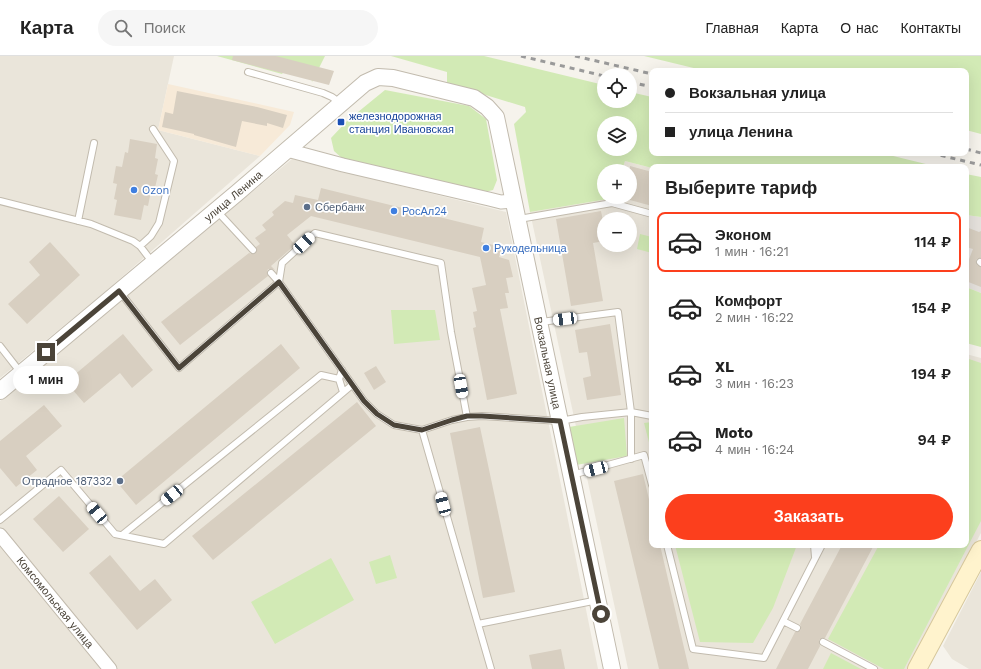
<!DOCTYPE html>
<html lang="ru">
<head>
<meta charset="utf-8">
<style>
  :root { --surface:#fff; --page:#f6f6f6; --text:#222; --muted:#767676; --line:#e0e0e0; --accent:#fc3f1d }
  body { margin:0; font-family:"Work Sans",sans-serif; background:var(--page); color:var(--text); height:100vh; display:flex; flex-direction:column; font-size:15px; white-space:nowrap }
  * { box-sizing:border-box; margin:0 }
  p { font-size:13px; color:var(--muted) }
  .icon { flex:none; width:22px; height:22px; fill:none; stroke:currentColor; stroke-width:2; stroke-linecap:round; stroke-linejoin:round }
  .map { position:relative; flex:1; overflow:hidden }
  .side { position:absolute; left:649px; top:108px; width:320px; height:384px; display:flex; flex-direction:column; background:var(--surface); border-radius:8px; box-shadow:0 4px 16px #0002 }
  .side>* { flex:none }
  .banner { position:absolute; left:649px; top:12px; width:320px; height:88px; border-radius:8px; box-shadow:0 4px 16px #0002; display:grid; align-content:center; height:88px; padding:0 16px; background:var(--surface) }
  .buttons { position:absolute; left:597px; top:12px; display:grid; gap:8px }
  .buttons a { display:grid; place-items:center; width:40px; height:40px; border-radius:50%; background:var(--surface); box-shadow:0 4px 16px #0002; font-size:20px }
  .end { position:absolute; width:18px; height:18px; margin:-9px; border:5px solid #4b4439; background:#fff; box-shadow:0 0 0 2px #fff }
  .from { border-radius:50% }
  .bubble { position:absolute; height:28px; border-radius:14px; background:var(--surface); box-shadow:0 4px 16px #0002; font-size:13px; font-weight:600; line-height:28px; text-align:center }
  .car { position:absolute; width:12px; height:24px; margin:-12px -6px; border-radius:5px; box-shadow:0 0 3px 1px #0007; background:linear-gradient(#fff 24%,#345 0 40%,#fff 0 76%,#345 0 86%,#fff 0) }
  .banner b { display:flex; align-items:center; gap:14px; height:38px; font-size:15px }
  .banner b+b { border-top:1px solid var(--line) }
  .banner i { width:10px; height:10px; background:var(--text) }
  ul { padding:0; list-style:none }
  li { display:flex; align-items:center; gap:12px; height:60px; margin:0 8px 6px; padding:0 8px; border:2px solid transparent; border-radius:8px }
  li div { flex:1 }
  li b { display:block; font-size:15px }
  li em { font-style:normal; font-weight:600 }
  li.active { border-color:var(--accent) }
  li>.icon { width:36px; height:36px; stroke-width:1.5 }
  h2 { padding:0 16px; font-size:18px; line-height:48px }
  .primary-button { display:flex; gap:8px; margin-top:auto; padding:8px 16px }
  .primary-button a { flex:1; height:46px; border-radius:24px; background:var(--accent); color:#fff; font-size:16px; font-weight:600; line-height:46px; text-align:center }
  header { display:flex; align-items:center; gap:24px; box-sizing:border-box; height:56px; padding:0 20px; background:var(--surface); border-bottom:1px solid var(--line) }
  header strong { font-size:19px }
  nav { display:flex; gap:22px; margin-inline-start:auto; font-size:14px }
  .search { width:280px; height:36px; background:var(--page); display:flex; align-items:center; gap:10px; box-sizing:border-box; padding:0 14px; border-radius:22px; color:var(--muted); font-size:15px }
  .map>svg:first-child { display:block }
</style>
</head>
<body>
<header>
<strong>Карта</strong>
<div class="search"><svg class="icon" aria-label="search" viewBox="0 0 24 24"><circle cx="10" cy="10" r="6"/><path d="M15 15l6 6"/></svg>Поиск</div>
<nav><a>Главная</a><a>Карта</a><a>О нас</a><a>Контакты</a></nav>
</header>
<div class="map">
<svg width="981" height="613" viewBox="0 0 981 613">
  <rect width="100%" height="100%" fill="#f6f3ec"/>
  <path fill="#eae5da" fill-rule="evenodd" d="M0 0H174L158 74 260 100 106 235 0 322Z
    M292 103 506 156 598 613H0V345Z
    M625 105 652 112V489H966V298L981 302V477L909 613H628L530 156 613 142 614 141H630V115H622ZM604 163H630V189H604Z
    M981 516V613H969L952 603 943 590Z"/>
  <path fill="#f7ead8" d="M168 28 294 56 290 69 260 100 158 74Z"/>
  <path fill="#e6e2dd" d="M966 159 981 161V237L966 231Z"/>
  <path fill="#d2eab5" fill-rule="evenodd" d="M217 0H325L312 26 310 13 290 8 282 18Z
    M391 0H484L604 29V45H630V36L652 41V97H881L938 111H652V112L625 105 622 115H604V141H614V142L530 156 514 68 526 56 525 51 447 27V16ZM604 67H630V93H604Z
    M644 0H981V78L966 74V15H706Z
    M385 34 469 50 486 63 497 124 493 134 485 136 344 104 334 95 331 82 347 65Z
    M966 118 981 121V161L966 159Z
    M640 178 652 181V197L637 193Z
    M966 231 981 237V291L966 287Z
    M391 254H435L440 284 394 288Z
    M966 302 981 307V465L904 613H884L828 583 879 489H966Z
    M624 362 627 400 576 409 569 371Z
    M652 366V398L644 367Z
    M675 489H797L773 552 753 587 700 586Z
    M390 499 397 522 376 528 369 506Z
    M331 502 354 544 275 588 251 546Z
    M831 597 861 613H823Z"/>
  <path fill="#d8cfc1" d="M233 0H276L334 15 329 29 232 4Z
    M177 35 257 51 287 59 283 72 267 67V70L242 65 236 91 194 79V78L162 71 165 56 173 58Z
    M130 83 157 88 155 102 158 103 155 118 158 119 154 136 151 135 148 150 144 149 141 164 114 159 117 144 114 143 117 128 113 127 116 110 122 111 125 96 128 97Z
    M630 110 652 116V150L630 144Z
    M321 132 484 172 481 186 502 191 499 201 509 204 513 221 506 222 509 237H505L508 252 500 253 517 338 487 344 473 272 476 271 473 256 477 255 472 232 486 229 480 201 311 160 287 179 295 189 271 210 275 214 272 213H268L267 216 268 220 180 289 161 266 249 197 252 198 256 197V191L260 188 255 182 266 174 262 169 274 159 272 156 285 145 293 147 295 139 318 144Z
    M601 155 604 170V185L593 187 603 245 571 250 556 163Z
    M966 171 979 176 981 175V202L977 203 976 205 977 209 981 211V231L966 225V211L973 193 966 191Z
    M50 186 80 219 27 268 8 248 40 219 29 206Z
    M610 268 621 339 587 344 583 322 591 320 587 296 579 297 575 274Z
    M123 278 153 314 132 332 120 317 84 347 66 326Z
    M281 288 300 312 136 449 116 425Z
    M376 310 386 326 374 334 364 317Z
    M357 346 376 370 213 504 192 480Z
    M44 349 62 370 26 400 37 414 16 431 0 412V385Z
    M480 371 515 536 483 542 450 377Z
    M643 418 652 456V489H660L689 613H659L614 425Z
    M59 440 89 473 63 496 33 463Z
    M842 489H874L825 582 819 584V587L820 590 808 613H776L795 576 801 574V571L800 568Z
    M110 499 140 535 155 523 172 544 137 574 89 517Z
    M561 593 565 613H532L529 599Z"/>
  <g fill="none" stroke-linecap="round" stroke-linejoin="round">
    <defs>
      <path id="service" d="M248 16 323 37 332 41 340 47
        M0 145 91 168 133 185 140 190 153 207
        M216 154 253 194
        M519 163 612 147 652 158
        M78 165 94 87
        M140 190 151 180 159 167 174 105 153 73
        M980 206 981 207
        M271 217 279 226 282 207 315 177 441 207 451 276 467 361
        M120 236 179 312 279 226 364 345 377 358 394 369 422 374 452 364 467 361 482 360 560 365 582 361 631 356 652 360
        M541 266 618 256 631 356V403
        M0 290 21 317
        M339 323 343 336
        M422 374 491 613
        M572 419 644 399 652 429
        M0 464 61 414 115 478 164 488 352 329
        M122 479 321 319 339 323 342 314
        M667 489 693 593 764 602 822 489
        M814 489 815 501
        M783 565 797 572
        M478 568 598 544
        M823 586 874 613"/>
      <g id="minor">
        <path d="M287 94 343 109 489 143 501 146 513 145"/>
        <path id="s1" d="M0 479 110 613"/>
      </g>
      <g id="tertiary">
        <path id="s2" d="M0 335 237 137 365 27 378 21 393 22 474 42 487 51 496 61 612 613"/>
      </g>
      <path id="secondary" d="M917 613 981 494"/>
    </defs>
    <use href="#service" stroke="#c2bbae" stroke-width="8"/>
    <use href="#minor" stroke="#c2bbae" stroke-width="15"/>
    <use href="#tertiary" stroke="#c2bbae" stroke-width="18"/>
    <use href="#secondary" stroke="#d6c79b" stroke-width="20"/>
    <use href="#service" stroke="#fff" stroke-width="6"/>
    <use href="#minor" stroke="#fff" stroke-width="13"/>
    <use href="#tertiary" stroke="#fff" stroke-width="16"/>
    <use href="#secondary" stroke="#fff3cd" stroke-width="18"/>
    <path stroke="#9a9a9a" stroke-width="3" stroke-dasharray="5 5" stroke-linecap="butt" d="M521 0 604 20
      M575 0 652 18
      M630 26 652 31
      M966 93 981 97
      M931 97 981 109"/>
  </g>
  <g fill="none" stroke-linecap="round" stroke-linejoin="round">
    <path stroke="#4b4439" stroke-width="5" d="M46 296 119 235 179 312 279 226 364 345 377 358 394 369 422 374 452 364 467 360H482L560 365 601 558"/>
  </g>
  <rect fill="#1a4fb4" stroke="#fff" stroke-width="1.5" x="337" y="62" width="8" height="8" rx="2"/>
  <g fill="#3f7fe0" stroke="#fff" stroke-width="1.5">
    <circle cx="134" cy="134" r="4"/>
    <circle cx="394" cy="155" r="4"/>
    <circle cx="486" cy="192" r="4"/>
  </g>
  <g fill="#5c6f8a" stroke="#fff" stroke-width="1.5">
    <circle cx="307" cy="151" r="4"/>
    <circle cx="120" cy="425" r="4"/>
  </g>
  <g text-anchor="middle" stroke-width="3.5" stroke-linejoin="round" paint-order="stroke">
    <g font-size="11" fill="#164399" stroke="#fff" text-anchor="start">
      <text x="349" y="64">железнодорожная<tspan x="349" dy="13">станция Ивановская</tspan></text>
    </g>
    <g font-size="11" fill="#366cbe" stroke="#fff" text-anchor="start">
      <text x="142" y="138">Ozon</text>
      <text x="402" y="159">РосАл24</text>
      <text x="494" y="196">Рукодельница</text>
    </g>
    <g font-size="11" fill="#4b4439" stroke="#fff">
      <text dy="4" stroke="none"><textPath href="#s2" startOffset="304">улица Ленина</textPath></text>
      <text dy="4" stroke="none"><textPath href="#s2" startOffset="871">Вокзальная улица</textPath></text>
      <text dy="4" stroke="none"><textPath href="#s1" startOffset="87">Комсомольская улица</textPath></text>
    </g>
    <g font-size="11" fill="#4e5e75" stroke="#fff" text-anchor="start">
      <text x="315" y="155">Сбербанк</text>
      <text x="112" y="429" text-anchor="end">Отрадное 187332</text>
    </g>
  </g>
</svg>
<div class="buttons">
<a><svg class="icon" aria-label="locate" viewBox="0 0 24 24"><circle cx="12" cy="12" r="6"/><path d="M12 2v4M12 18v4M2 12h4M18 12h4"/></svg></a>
<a><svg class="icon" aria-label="layers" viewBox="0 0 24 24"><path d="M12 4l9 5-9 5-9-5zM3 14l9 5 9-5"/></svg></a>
<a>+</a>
<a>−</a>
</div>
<i class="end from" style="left:601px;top:558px"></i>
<i class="end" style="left:46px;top:296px"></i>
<div class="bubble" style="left:13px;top:310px;width:66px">1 мин</div>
<i class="car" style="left:304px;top:187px;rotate:47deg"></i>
<i class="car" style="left:565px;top:263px;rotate:263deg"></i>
<i class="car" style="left:461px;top:330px;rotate:170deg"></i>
<i class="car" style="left:596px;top:413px;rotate:255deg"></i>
<i class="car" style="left:172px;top:439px;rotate:231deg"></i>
<i class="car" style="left:443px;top:448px;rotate:345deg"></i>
<i class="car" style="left:97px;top:457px;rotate:320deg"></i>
<div class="banner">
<b><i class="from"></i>Вокзальная улица</b>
<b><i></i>улица Ленина</b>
</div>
<section class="side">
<h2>Выберите тариф</h2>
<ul>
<li class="active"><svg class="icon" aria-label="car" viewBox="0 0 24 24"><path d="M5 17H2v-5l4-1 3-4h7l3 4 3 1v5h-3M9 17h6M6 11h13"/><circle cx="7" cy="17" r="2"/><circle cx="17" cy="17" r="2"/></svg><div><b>Эконом</b><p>1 мин · 16:21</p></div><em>114 ₽</em></li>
<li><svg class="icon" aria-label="car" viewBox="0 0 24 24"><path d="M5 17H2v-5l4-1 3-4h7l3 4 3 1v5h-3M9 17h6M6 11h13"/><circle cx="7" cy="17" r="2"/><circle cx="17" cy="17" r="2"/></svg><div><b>Комфорт</b><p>2 мин · 16:22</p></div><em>154 ₽</em></li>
<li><svg class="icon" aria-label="car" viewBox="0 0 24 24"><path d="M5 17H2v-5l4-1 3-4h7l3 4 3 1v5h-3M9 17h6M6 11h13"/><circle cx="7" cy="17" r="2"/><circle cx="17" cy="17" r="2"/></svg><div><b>XL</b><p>3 мин · 16:23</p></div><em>194 ₽</em></li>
<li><svg class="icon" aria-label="car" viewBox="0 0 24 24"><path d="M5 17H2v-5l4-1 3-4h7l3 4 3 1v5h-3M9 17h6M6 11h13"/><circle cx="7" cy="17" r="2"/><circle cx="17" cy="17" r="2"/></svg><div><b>Moto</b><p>4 мин · 16:24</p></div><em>94 ₽</em></li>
</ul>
<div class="primary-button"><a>Заказать</a></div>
</section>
</div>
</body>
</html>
